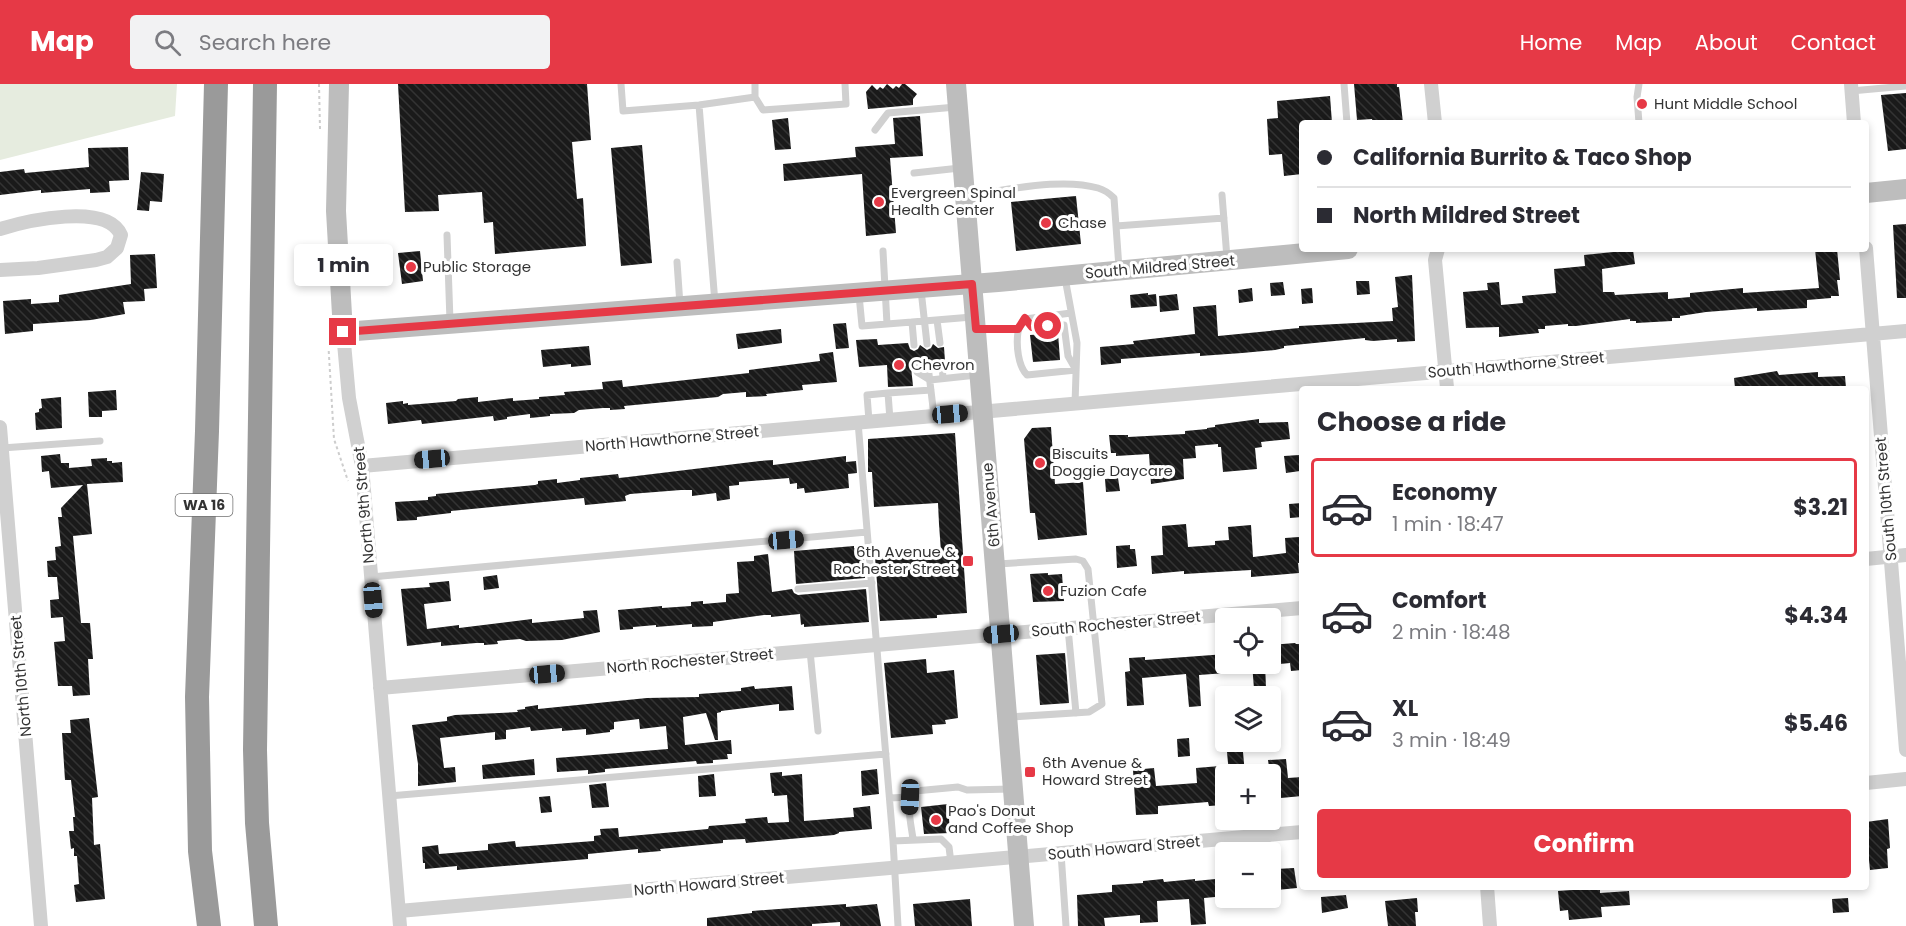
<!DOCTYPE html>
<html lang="en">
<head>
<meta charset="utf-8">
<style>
  :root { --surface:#fff; --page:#f2f2f3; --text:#2b2b33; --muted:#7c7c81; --line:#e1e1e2; --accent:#e63946 }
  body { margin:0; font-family:Poppins,sans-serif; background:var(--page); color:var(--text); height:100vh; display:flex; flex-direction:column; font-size:22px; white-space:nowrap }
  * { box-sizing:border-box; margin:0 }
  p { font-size:20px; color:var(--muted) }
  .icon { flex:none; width:33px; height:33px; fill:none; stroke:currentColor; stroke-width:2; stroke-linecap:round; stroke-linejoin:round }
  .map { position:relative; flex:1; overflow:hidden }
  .drawer { position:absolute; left:1299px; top:302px; width:570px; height:504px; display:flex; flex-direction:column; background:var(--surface); border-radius:6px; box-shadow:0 3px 9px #0003 }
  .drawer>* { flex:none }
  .banner { position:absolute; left:1299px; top:36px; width:570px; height:132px; border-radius:6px; box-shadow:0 3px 9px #0003; display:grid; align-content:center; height:132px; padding:0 18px; background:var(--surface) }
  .tools { position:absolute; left:1215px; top:524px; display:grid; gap:12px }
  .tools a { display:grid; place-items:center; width:66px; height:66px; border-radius:6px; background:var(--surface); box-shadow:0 3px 9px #0003; font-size:30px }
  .end { position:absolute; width:27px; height:27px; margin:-14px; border:8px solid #e63946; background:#fff; box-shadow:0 0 0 3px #fff }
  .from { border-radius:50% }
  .bubble { position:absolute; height:42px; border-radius:6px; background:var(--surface); box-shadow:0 3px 9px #0003; font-size:20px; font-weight:700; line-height:42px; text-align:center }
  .car { position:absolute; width:18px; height:36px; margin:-18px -9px; border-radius:8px; box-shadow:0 0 4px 2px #0007; background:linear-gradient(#222 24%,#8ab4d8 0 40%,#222 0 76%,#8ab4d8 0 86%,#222 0) }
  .banner b { display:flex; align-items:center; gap:21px; height:57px; font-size:22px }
  .banner b+b { border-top:2px solid var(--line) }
  .banner i { width:15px; height:15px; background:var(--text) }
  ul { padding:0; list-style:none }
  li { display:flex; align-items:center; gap:18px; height:99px; margin:0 12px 9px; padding:0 6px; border:3px solid transparent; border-radius:6px }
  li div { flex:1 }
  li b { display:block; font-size:22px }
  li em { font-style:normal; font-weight:700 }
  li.active { border-color:var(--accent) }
  li>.icon { width:54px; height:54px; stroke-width:1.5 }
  h2 { padding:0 18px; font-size:27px; line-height:72px }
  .cta { display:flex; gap:12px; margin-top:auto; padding:12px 18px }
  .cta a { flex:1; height:69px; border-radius:6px; background:var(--accent); color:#fff; font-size:24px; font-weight:700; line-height:69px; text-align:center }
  header { display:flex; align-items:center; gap:36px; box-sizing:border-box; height:84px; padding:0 30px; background:var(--accent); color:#fff }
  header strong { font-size:28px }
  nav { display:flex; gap:33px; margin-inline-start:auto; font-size:21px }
  .search { width:420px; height:54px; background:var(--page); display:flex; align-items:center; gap:15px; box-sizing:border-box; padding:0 21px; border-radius:6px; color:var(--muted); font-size:22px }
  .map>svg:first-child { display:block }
</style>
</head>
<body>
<header>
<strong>Map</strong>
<div class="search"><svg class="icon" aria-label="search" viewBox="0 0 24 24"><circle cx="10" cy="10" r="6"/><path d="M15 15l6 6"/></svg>Search here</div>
<nav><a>Home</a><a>Map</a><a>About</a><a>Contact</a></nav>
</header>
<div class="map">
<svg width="1906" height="842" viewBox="0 0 1906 842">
  <defs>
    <pattern id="building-back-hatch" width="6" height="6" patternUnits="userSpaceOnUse" patternTransform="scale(1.5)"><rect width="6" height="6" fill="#1a1a1a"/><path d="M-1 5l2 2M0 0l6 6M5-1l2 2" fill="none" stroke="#333"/></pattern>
  </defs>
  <rect width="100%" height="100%" fill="#fff"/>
  <path fill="#e6ecdf" d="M0 0H177L175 32 0 76Z"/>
  <path fill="url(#building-back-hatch)" d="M398 0H587L591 56 572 58 577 115 583 114 586 162 495 170 493 138 484 139 482 108 438 111 439 127 405 128Z
    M887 0 893 5 896 2 899 4 902 0H905L917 10 913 15V21L868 25 866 8 872 1 877 6 880 3 883 5Z
    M1354 0H1397V3H1399L1403 39H1373L1372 35 1357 36Z
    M1906 9V65L1888 67 1881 11Z
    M1330 12 1332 39H1302V90L1284 92 1282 70 1269 71 1267 35 1278 34 1277 17Z
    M920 32 923 72 890 74 896 149 866 152 862 90 784 97 783 80 856 73 855 63 895 60 893 34Z
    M788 34 791 65 775 66 772 36Z
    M642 61 652 179 621 182 611 64Z
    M128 63 129 96 109 97 110 108 90 109V105L41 109V106L0 111V88L24 85 25 89 89 83 88 64Z
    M141 88 164 90 162 118 150 117 149 127 137 126Z
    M1076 112 1081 160 1016 167 1011 118Z
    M1906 140V214H1897L1893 141Z
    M1815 165H1837L1840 196H1837L1839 212H1831V214L1807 216V224L1757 227V224L1706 228 1680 232V234H1672V237L1636 239V237H1630V235L1576 242H1568V240L1545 242V245H1538L1539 249 1499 253V243L1466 244 1463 208 1488 206 1487 199 1499 198 1501 221 1523 219 1522 212 1556 209 1554 185 1585 182 1584 171 1633 166 1635 180 1602 185 1603 208H1614L1615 211 1668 208V215L1690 213V209L1743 204V209L1819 204Z
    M420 167 423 197 402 200 398 169Z
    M155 170 157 204 144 205 145 217 123 218 125 230 91 236 33 240V247L5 250 3 217 31 215V220L59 218V211L131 200 130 171Z
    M1412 191 1415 257 1397 258V255L1373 257 1365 256V254L1284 262V264L1275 266 1242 269 1200 272V269L1121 275V279L1101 281 1100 263 1134 260 1133 257 1195 250 1193 223 1216 221 1218 252 1299 244V242L1393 237 1392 224 1398 223 1395 193Z
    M1356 197H1369L1370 210 1357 211Z
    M1283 198 1285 211 1271 212 1270 199Z
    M1252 204 1253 217 1239 219 1238 206Z
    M1312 204 1313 219 1302 220 1301 205Z
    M1148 209V211L1156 210 1157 222 1131 224 1130 211Z
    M1177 210 1179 226 1160 228 1159 212Z
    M846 239 849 264 836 265 833 240Z
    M781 245 782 259 738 265 736 250Z
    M1058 249 1060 276 1033 278 1030 251Z
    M877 255 878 261 908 259 910 265 914 267 918 265 920 261 927 266 931 264 933 260 938 264 944 263 945 277 939 276 936 282H934L930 277H925L922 282 919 278H915L911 283 913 302 888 303 887 281 859 283 856 256Z
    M589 262 591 281 571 283V280L543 283 541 266Z
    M833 268 837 298 802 301 803 306 766 310 767 312 746 313V308L723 310 718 313 624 322 625 325 610 326V324H603L579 326 574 329 550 330V332L530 334V330L507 333V335L494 337 493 332 422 340 421 336 388 340 386 319 403 317V320L408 319V321L456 317 458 315 478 313V318L513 314V317L539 315V313L565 311 564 308 603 305 602 298 622 296 623 303 749 289V286L820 277 819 270Z
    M1777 287 1779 291 1818 288V293L1845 292 1846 304H1735L1734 294Z
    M116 306 117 326 102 327V333H89L88 308Z
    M61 313 62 344 36 346 35 329 39 328V325L42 324 41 315Z
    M1259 335V339L1288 338 1290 355 1261 358 1262 363 1255 364 1257 385 1223 388 1221 363H1218V360L1195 362 1196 374 1183 375 1184 395 1151 400 1149 370 1116 372V369H1111L1109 351H1128V353L1185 350V347L1207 345V344L1215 343V341Z
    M1051 343 1055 400 1083 398 1087 451 1038 456 1035 429H1030L1024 355 1032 344Z
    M955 349 967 529 937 531V534L880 537 875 473 941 468 939 440 938 419 874 423 872 388H868V355Z
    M60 370 61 379H69V384L92 382 91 375 107 374V377H112V379L122 378 123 398 87 400 92 450 73 452 81 539H90L93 575H88L90 611 73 612 72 602H58L54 558 65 557 63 533 51 534 50 516 59 515 57 493H48L47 477 56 476 55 463 61 462 58 433H62L61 424 83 401 51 404 49 387 42 388 41 372Z
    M1299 371 1300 387 1286 389 1284 372Z
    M846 372V378L856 377 857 389 848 390 849 404 805 409 804 404 797 405V399L790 400 789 394 739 398V401L729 402 730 415 717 417 716 409 692 412V406H681L630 410 625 412 626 417 596 420 585 421 584 414 451 427V429L417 433V436L397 437 395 418 428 416V413L436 412V410L535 401 538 400V397L557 395V399L580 396V394L618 390 619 394 628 393 760 377 773 376V381Z
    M1118 394 1120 407 1106 408 1105 395Z
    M1302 419V433L1290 434 1289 420Z
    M1186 440 1188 463 1215 461V457L1229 456 1228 443 1251 441 1253 473 1286 469 1285 454 1299 453 1301 479H1298L1299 489 1251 493V486L1184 490V487L1152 490 1151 472 1163 471 1162 442Z
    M1130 461V465H1135L1137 482 1117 484 1116 462Z
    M854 462V464H858L859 475 864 474 865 494 796 500 794 467Z
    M768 470 772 508 792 505 794 509 798 511 866 505 869 538 804 543V540L801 541 800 530 771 533V531H764L713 538V542L692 543V540L656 543V541L633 543V545L620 546 618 526 662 522V524L691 522V518L703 517V520L726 518V510L739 509 737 478 754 477V472Z
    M1048 489V491L1062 490 1064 517 1033 518 1030 490Z
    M497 491 499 504 484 506 483 493Z
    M449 497 451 517 424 520 427 545 459 541V544L532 535V539L584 534 583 527 597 526 600 548 562 556 526 557 520 555 497 557 498 560 484 561V559H476L441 562V558L407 562 401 505 430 503 429 499Z
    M1295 559 1296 560H1302V586L1291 587 1290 579 1270 581V561Z
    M1065 569 1069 619 1040 621 1036 571Z
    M1226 570V589L1199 591 1201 622 1189 623 1186 590 1142 594 1144 621 1127 622 1125 588 1130 587 1129 574 1145 573V576Z
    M926 575 927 589 954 586 958 634 945 636 946 640 932 641 933 650 891 654 884 579Z
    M1252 579H1265L1266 604 1254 605Z
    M754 602 755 605 792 602 794 626 779 627V620L721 627V628L717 629 718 656H715L706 629 683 633 685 661 731 656 732 670H727L728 675 713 676V679L697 680 696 677 605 685V688L588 690V686L557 688 556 674 668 665 666 642 640 645 639 635 614 638V645L610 646V648L586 651V645L562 647V644L531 647 530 643 506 646V655L495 656V648L440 654 444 684 455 683 456 698 418 702V680L412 641 447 637V633L455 631 518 628 517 626 525 625V623L538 621V625L647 614 699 613V610L741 607V604Z
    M89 634 98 713 92 714 94 761 100 760 105 815 76 818 74 801 79 800 77 772H74V764L71 765 69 747H74L73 733H75L71 696H65L62 649H71L70 636Z
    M1189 654 1190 672 1178 673 1177 655Z
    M1226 657H1242L1245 690H1229Z
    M534 675 535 691 483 695 482 681Z
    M1286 675 1288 694 1302 693V712L1270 715V690L1268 676Z
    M1220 682 1223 721 1209 722 1208 718 1158 722V730L1136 731 1133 686 1154 684 1156 702 1197 699 1196 684Z
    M877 685 879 710 862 712 861 687Z
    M782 688V692L802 690 804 737 854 733 853 724 870 722 872 745 839 748V749L834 751 746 759 745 755 723 756V759L660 765 661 767 638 769V765L588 770V775L457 786V782L425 785V779H423L422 763 438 761 439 770 488 766V760L515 757 516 763 594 757V752L601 751 600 745 618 744 619 753 708 745 709 742 746 739 745 735 767 733 768 739 789 738 787 711 774 712V709H772L770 689Z
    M714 690 716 712 699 713 698 692Z
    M606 699 609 723 592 724 589 701Z
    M550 712 552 728 541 729 539 713Z
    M948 720 950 749 924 750 921 723Z
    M1888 735 1890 764 1887 765 1888 784 1870 786 1868 766H1866V738Z
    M1294 784 1297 804 1277 806 1276 785Z
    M1226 794V812L1204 814 1206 840 1191 841 1189 815 1157 817 1158 838 1140 839V831L1104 834 1105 842H1078L1077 811 1112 808V801L1143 799V797L1163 795 1164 798 1195 795V797Z
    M1600 804V809L1629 807 1630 821 1601 823 1602 833 1569 836 1568 826 1560 827 1558 807Z
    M1346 811 1348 824 1322 829 1321 813Z
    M1417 814 1418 828H1415L1416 842H1388L1385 817Z
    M1848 814 1849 828 1833 829 1832 815Z
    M970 815 972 842H915L913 820Z
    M846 820V823L877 820 881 842H840V838L812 840V842H707V834L752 829V827Z"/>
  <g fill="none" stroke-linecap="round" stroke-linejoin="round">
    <path stroke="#cdcdcd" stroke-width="2" stroke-dasharray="3 3" stroke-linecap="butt" d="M319 0 320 45
      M328 255 334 355 348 397"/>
    <path stroke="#d0d0d0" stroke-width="7" d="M621 0 623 27 699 21 755 13
      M755 0V13L763 26 846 20 845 0
      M1344 0 1347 39
      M1639 0 1637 13 1639 39
      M1851 7 1906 2
      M699 21 715 219
      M875 46 888 29 956 23
      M914 89 960 84
      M966 111C1005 107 1060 93 1098 104 1105 106 1109 109 1114 114L1119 184
      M1222 111 1227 174
      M1116 142 1224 134
      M447 151 450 237
      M883 167 887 240
      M677 178 680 221
      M1065 194 1077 259 1075 320
      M921 206 927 260
      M859 211 862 242 912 238
      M1025 235 1032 243 1064 241 1068 272 1076 286 1027 291C1018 282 1016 261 1018 248 1019 243 1022 239 1025 235L1071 229
      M937 236 940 259
      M978 245H1018
      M914 261 912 238 972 233
      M942 281 943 294
      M928 282 934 332
      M917 283V288L930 296 977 291
      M888 309 931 306
      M869 337 867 311 888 309 890 336
      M858 338 893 757 898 842
      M2 364 100 357
      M998 480 1076 475 1083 477 1088 485 1102 620 1089 628 1010 633
      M371 493 867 448
      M798 505 872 499
      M1068 544 1076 629
      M810 567 818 647
      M389 712 886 670
      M890 714 910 713
      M913 755C911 739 905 720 915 707L958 703 967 706 1012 705
      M893 757 941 755 949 763 951 779
      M1061 769 1066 842"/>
    <path stroke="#d0d0d0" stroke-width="14" d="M1431 0 1435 39
      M1851 0 1854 39
      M0 145C26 137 107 118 121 151L117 164 107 173 96 176 38 184 0 186
      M1866 164 1906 666
      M1438 165 1435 176 1447 304
      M343 248 349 314 362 382 400 842
      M0 343 41 842
      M362 382 1906 247
      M1866 475 1906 471
      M380 604 1302 524
      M1866 699 1906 695
      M1487 802 1490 842
      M399 827 1302 748"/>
    <path stroke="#bdbdbd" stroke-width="20" d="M339 0 336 127 343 248 998 198 1348 165
      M956 0 1024 842
      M1866 109 1906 105"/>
    <path stroke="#9a9a9a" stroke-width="24" d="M265 0 255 666 257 739 266 842
      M209 842 200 767 197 613 207 347 216 0"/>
  </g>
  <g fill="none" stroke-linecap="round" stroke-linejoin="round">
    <path stroke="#e63946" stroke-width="8" d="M343 248 972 200 976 245H1018L1025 234 1032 243 1048 242"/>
  </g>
  <g fill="#e63946" stroke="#fff" stroke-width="2">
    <circle cx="1642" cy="20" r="6"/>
    <circle cx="879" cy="118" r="6"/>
    <circle cx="1046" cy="139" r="6"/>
    <circle cx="411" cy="183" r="6"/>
    <circle cx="899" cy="281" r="6"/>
    <circle cx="1040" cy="379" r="6"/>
    <rect x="962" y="471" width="12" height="12" rx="3"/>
    <circle cx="1048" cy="507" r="6"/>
    <rect x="1024" y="682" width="12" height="12" rx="3"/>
    <circle cx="936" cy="736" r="6"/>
  </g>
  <g text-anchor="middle" stroke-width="6" stroke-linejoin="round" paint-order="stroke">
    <rect fill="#fff" stroke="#707070" stroke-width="1.5" x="175.5" y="410" width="57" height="22" rx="4.5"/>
    <g font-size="14" font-weight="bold" fill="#333">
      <text x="204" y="426">WA 16</text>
    </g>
    <g font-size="15" fill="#333" stroke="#fff" text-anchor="start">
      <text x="1654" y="25">Hunt Middle School</text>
      <text x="891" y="114">Evergreen Spinal<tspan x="891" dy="17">Health Center</tspan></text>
      <text x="1058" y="144">Chase</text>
      <text x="423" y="188">Public Storage</text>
      <text x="911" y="286">Chevron</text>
      <text x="1052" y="375">Biscuits<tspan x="1052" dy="17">Doggie Daycare</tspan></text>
      <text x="956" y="473" text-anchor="end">6th Avenue &amp;<tspan x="956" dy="17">Rochester Street</tspan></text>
      <text x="1060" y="512">Fuzion Cafe</text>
      <text x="1042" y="684">6th Avenue &amp;<tspan x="1042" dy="17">Howard Street</tspan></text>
      <text x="948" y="732">Pao's Donut<tspan x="948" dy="17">and Coffee Shop</tspan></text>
    </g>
    <g font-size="15" fill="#333" stroke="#fff">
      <text transform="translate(1160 183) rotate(-5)" y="5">South Mildred Street</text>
      <text transform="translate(1516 281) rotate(-5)" y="5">South Hawthorne Street</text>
      <text transform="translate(672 355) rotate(-5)" y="5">North Hawthorne Street</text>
      <text transform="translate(1886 415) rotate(-95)" y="5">South 10th Street</text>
      <text transform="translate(364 421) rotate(-95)" y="5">North 9th Street</text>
      <text transform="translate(991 421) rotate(-95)" y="5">6th Avenue</text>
      <text transform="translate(1116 540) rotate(-5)" y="5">South Rochester Street</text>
      <text transform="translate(690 577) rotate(-5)" y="5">North Rochester Street</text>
      <text transform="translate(21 592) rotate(-95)" y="5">North 10th Street</text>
      <text transform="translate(1124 764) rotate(-5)" y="5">South Howard Street</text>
      <text transform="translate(709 800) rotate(-5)" y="5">North Howard Street</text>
    </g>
  </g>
</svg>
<div class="tools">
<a><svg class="icon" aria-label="locate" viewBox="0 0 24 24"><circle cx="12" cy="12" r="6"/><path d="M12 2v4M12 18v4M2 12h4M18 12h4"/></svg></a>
<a><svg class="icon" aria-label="layers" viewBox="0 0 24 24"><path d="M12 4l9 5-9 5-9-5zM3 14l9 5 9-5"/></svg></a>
<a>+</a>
<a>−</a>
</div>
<i class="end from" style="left:1048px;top:242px"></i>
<i class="end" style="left:343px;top:248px"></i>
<div class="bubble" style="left:294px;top:160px;width:99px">1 min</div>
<i class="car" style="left:950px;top:330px;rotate:85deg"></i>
<i class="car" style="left:432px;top:375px;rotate:265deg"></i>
<i class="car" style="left:786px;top:456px;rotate:85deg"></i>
<i class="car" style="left:373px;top:516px;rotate:175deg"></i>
<i class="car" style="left:1001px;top:550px;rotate:265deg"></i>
<i class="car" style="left:547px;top:590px;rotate:85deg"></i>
<i class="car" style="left:910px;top:713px;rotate:182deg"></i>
<div class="banner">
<b><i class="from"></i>California Burrito &amp; Taco Shop</b>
<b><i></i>North Mildred Street</b>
</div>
<section class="drawer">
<h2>Choose a ride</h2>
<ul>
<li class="active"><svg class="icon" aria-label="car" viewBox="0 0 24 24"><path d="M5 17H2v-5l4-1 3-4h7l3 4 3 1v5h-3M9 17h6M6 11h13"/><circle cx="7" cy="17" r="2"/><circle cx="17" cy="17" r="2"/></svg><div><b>Economy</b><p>1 min · 18:47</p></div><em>$3.21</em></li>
<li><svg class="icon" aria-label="car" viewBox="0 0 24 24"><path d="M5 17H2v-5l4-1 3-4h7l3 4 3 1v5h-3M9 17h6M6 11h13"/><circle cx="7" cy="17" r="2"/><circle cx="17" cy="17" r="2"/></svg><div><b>Comfort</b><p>2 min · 18:48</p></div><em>$4.34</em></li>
<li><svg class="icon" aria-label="car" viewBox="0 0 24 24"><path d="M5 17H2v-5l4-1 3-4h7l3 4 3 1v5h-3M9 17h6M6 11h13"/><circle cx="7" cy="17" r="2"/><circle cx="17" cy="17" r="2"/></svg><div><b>XL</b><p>3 min · 18:49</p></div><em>$5.46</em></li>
</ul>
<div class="cta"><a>Confirm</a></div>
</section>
</div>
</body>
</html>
